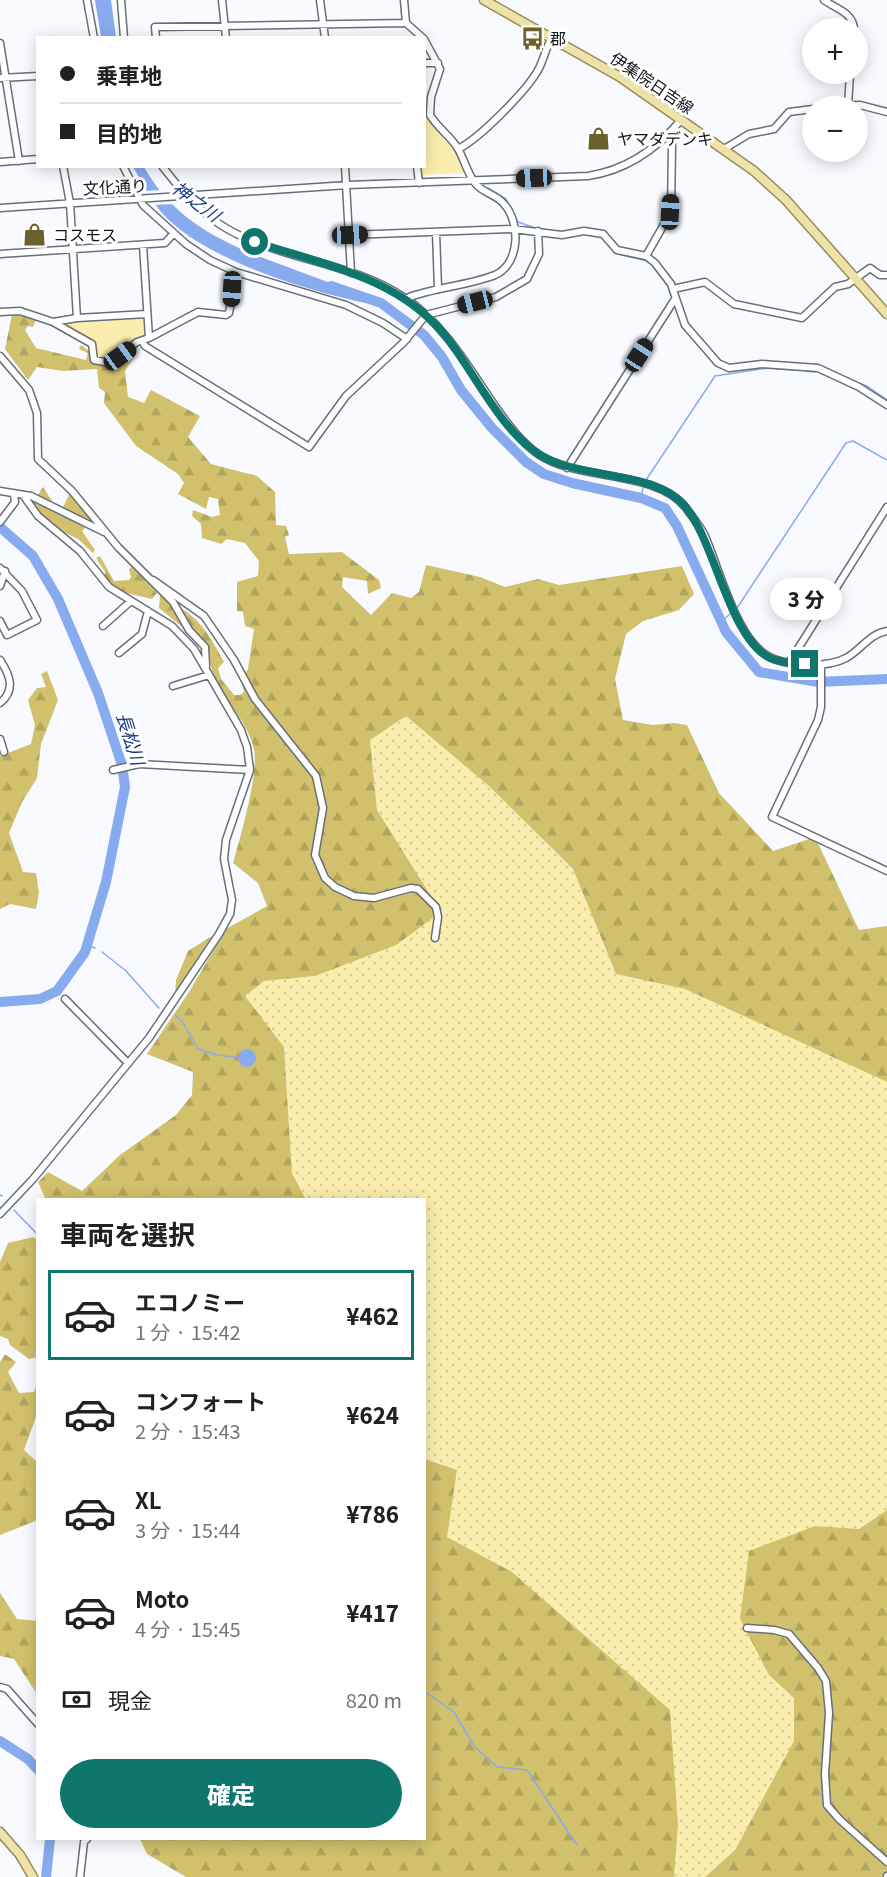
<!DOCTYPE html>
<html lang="ja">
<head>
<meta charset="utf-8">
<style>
  :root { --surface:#fff; --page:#f2f2f2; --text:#202124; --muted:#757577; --line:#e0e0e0; --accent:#0f766e }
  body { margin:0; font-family:Georgia,"Noto Sans JP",serif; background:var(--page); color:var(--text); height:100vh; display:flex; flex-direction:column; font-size:22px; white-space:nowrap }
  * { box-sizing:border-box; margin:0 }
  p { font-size:20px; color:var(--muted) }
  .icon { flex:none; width:33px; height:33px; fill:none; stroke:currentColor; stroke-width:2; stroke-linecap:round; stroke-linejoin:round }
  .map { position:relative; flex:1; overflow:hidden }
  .details { position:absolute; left:36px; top:1198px; width:390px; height:642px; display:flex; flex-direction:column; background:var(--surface); border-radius:0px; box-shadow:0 3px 15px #0003 }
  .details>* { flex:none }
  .hud { position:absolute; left:36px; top:36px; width:390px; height:132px; border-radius:0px; box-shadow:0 3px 15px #0003; display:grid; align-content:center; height:132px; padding:0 24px; background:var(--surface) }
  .controls { position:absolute; left:802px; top:18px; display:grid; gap:12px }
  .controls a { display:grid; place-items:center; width:66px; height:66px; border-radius:50%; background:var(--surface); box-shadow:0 3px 15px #0003; font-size:30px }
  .end { position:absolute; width:27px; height:27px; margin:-14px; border:8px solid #0f766e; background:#fff; box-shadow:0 0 0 3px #fff }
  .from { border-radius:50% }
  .bubble { position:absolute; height:42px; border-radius:21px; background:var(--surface); box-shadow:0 3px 15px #0003; font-size:20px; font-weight:800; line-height:42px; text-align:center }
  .car { position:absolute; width:18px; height:36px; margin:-18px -9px; border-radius:8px; box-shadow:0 0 4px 2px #0007; background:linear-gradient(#222 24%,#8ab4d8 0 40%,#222 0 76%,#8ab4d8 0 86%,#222 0) }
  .hud b { display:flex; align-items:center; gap:21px; height:57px; font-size:22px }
  .hud b+b { border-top:2px solid var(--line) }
  .hud i { width:15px; height:15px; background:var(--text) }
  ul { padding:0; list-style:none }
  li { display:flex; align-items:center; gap:18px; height:90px; margin:0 12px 9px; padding:0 12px; border:3px solid transparent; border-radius:0px }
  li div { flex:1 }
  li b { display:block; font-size:22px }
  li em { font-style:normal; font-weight:800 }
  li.on { border-color:var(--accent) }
  li>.icon { width:54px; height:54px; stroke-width:1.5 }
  h2 { padding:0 24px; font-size:27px; line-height:72px }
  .pay { display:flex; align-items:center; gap:15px; height:66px; padding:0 24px; font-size:22px }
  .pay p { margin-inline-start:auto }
  .action { display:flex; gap:12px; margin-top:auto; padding:12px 24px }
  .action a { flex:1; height:69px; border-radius:36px; background:var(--accent); color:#fff; font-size:24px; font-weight:800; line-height:69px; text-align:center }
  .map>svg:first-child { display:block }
</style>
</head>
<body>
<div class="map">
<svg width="887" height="1877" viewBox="0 0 887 1877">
  <defs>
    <pattern id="grass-dots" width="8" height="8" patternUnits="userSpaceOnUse" patternTransform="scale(1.5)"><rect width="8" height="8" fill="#faeeae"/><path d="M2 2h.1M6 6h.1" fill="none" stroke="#d5cb95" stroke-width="1.8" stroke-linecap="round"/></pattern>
    <pattern id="forest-firs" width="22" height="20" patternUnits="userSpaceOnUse" patternTransform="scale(1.5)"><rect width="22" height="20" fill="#d1c16d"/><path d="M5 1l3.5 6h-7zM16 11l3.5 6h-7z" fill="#b2a55e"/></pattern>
  </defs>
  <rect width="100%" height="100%" fill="#f8faff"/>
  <path fill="url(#grass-dots)" d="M406 716 490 787 573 869 616 974 685 989 887 1082V1510L859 1529 815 1526 769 1675 794 1698V1742L735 1850 705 1877H674L678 1825 512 1572 446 1537 457 1470 425 1459 424 1200H306L292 1173 284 1047 244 996 264 981 315 976 441 913 377 810 370 739Z"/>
  <path fill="url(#forest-firs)" d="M12 314 36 319 33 327 28 326 25 330 36 348 86 360 88 353 79 349 81 345 90 352V358L93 362 115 367 133 352 136 354 125 371 128 397 144 403 151 390 200 416 188 437 211 464 257 476 275 492 276 525 286 526 289 535 285 537 289 554 342 552 379 580 381 588 368 594 367 581 343 577 342 587 371 615 392 593 411 598 419 592 426 565 480 577 505 587 538 579 559 585 682 566 694 594 679 610 643 621 626 634 615 679 623 720 653 725 674 723 687 725 719 793 773 851 815 837 859 930 887 926V1082L685 989 616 974 573 869 490 787 406 716 370 740 377 810 441 912 396 945 315 976 264 981 245 996 284 1047 292 1173 306 1200H46L38 1182 48 1172 82 1191 120 1155 176 1115 192 1095 193 1072 147 1054 189 992 226 929 267 906 258 883 233 863C240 838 261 768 253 745 240 705 209 693 208 645L189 626 178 607C201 618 212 640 224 662L218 668 221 679 234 695H240L244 692 241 680 248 669 254 629 245 626 243 612 237 611V582L258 576 259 561 245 543 227 539 221 544 202 538 201 524 192 516 193 510 212 517 220 515 218 499 209 497 206 509 178 494 184 483 178 474 136 446 104 403 105 392 99 388 97 369 63 371 37 367 28 380 5 349Z
    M43 487 60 513 86 527 82 531 95 550 93 553 78 539 53 527 32 504Z
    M70 493 100 527 63 507Z
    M100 556 114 581 129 580 131 577 129 569 132 567 157 593 152 599 122 592 104 578 105 572 96 558Z
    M160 595 173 608 187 631 159 608Z
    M47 671 58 700 41 744 37 778 22 802 9 833 23 872 36 873 39 893 36 909 10 904 0 909V756L31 744 35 725 28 700 37 688 46 687 41 674Z
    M212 936 175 994 176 980 188 951Z
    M33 1237 38 1240V1357L29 1359 10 1345 8 1339 0 1336V1262L8 1243Z
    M5 1354 16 1362 8 1372 19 1393 34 1392 37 1384V1414L24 1450 37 1462 38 1520 0 1535V1362Z
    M425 1459 457 1470 447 1537 512 1572 670 1710 678 1825 674 1877H186L147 1854 140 1839H424Z
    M887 1510V1877H705L735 1850 794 1741V1698L769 1675 740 1619 749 1551 815 1526 859 1529Z
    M0 1593 17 1619 37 1621V1694L14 1659 0 1656Z"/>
  <path fill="#faeeae" d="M425 107H429V115L456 149 468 173 421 175 420 167 424 166Z
    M142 317 145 319 144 338 135 339 108 362 95 358 94 343 65 325V322Z"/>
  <path fill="#8ae" d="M95 0H111L116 37H101Z
    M133 167H144C184 238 254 253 325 281 341 288 356 297 371 304 310 292 204 260 162 213 151 200 142 182 133 167Z
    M238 1058a9 9 0 1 1 18 0a9 9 0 1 1-18 0Z"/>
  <path fill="#f8faff" d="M161 190 174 204 154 205 145 191Z"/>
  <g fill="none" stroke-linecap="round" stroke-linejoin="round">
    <path stroke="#8ae" stroke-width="1.5" d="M424 35 442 67
      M437 87 442 72
      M463 152 472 173
      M488 188 506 199 518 222 538 229
      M607 243 618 254 647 261
      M651 264 668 286 671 296
      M700 337 712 352
      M738 364 763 361 814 365
      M805 371 815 372
      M857 383 867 386 887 400
      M646 480 715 376 768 368 796 370
      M641 498 643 488
      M737 608 846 443 853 441 887 460
      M721 622 730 614
      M87 945 95 948
      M102 952 125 970 159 1008
      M175 1015 182 1021 198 1049 217 1055 241 1058
      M0 1195 2 1196
      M14 1210 38 1235
      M424 1691 454 1712 474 1746 497 1767 527 1770 577 1845"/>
    <path stroke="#8ae" stroke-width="10" d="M331 286 381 303 424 335 442 357 461 390 492 428 526 462 544 474 572 483 641 498 665 508 677 526 726 632 759 672 818 682 887 679
      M0 527 33 556 58 599 98 693 122 765 125 787 106 882 85 952 57 991 40 999 0 1002
      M0 1741 28 1759 38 1770
      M46 1877 50 1839"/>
    <defs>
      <path id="minor" d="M87 0 94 38
        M121 0 124 38
        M222 0 226 38
        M320 0 325 38
        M404 0 406 23 423 38
        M824 0C836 9 852 12 854 28
        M156 38 155 27 406 23
        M0 43 19 161
        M424 63H438
        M0 78 38 76
        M848 105 850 74
        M836 106 860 105 887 112
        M458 149C479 139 525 92 537 72 544 61 545 48 552 38
        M724 149 749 134 774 129 789 112 813 109
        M0 162 38 159
        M63 166 70 203 77 318 147 314
        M123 166 143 205 186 244 210 260 236 272 346 305 383 323 407 339
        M162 166 186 196
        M345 166 351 273
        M417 166 419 183
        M188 196C242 262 338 252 405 298 444 324 469 368 495 406 508 424 520 441 538 454 579 482 656 469 686 508 692 516 699 525 704 534 719 566 737 646 774 659 793 666 827 668 846 658 861 650 869 634 887 631
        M0 208 348 185 588 176C627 170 656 150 681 120
        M436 232 438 289
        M349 235 513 229 562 235 584 231 603 234 617 250 646 256 655 263 671 284 685 325 718 363 729 368 762 364 818 368 859 387 887 405
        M143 245 149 338
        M0 254 165 243 174 233
        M646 256 671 212 672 145 669 135
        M673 289 705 282 734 304 802 318 835 287 848 284 870 268 880 275H887
        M407 298C435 287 467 286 495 275 520 264 521 223 504 204 496 194 482 193 475 183 467 173 464 158 457 147 449 135 437 127 430 115L431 97 440 69 424 39
        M0 312 20 311 53 322 77 318
        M53 322 92 344 94 360 110 363 137 342 149 338 198 312 226 315 229 313 236 272
        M142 341 145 346 309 447 346 396 404 342 426 315 496 297 527 279 539 254 538 231
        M0 356 29 390 37 413 38 459 72 491 118 547 173 602 189 630 205 647 206 666
        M567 468 675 299
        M0 491 31 496 104 532
        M0 522 15 502 14 495
        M0 568 22 591 37 620 7 635 0 621
        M153 580 204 616 234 660 255 699 316 776 323 808 315 855 325 878 335 887 354 896 374 898 411 888 418 889 436 907 438 917 435 938
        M0 586 5 571
        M103 626 131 601
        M119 653 142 634 148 611
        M0 660C10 675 16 690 0 703
        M789 663 887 507
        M821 665V707L818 720 772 817 887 871
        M173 686 209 675
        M0 739 4 752
        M113 770 139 764 250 770
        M65 999 128 1063
        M0 1214 33 1179 149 1038 219 934 230 914 232 900 224 859 226 840 250 770 247 747 241 730 194 649 172 626 109 587 80 551 38 516 23 495
        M747 1628 774 1630 789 1634 818 1668 826 1681 829 1713 825 1774 827 1805 839 1819 887 1862
        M0 1687 7 1689 38 1724
        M80 1877 84 1842 87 1839
        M887 1877V1876"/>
      <path id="major" d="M484 0 620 77 754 171 786 200 887 314
        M0 1832 20 1855 33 1877"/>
    </defs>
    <use href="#minor" stroke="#696e78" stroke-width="9"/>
    <use href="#major" stroke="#998e52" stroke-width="11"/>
    <use href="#minor" stroke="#fff" stroke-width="6"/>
    <use href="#major" stroke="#ede2aa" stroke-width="8"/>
  </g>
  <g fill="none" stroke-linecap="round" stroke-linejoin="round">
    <path stroke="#0f766e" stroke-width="8" d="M255 242C321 264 397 277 444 334 474 371 499 429 540 455 581 480 653 470 684 505 715 540 729 638 770 658 780 663 793 663 805 664"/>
  </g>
  <defs>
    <symbol id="bus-bare" viewBox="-9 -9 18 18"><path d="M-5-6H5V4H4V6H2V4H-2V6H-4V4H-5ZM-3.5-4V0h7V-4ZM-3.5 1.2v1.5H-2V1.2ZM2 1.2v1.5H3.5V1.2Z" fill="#6a612d" stroke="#fff" stroke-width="2.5" paint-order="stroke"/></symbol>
    <symbol id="shop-bare" viewBox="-9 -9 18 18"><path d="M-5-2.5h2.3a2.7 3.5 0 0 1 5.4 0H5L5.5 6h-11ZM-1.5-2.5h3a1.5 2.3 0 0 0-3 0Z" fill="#6a612d" stroke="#fff" stroke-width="2.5" paint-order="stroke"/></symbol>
  </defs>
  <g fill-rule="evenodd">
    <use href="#bus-bare" x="516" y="22" width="33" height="33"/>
    <use href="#shop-bare" x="582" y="122" width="33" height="33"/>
    <use href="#shop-bare" x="18" y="218" width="33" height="33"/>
  </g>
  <g text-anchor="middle" stroke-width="6" stroke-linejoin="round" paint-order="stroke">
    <g font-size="16" fill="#121418" stroke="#fff" text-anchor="start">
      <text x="550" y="45">郡</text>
      <text x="617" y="145">ヤマダデンキ</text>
      <text x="53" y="241">コスモス</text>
    </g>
    <g font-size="16" fill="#121418" stroke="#fff">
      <text transform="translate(652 83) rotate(34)" y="6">伊集院日吉線</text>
      <text transform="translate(115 187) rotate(-3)" y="6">文化通り</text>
    </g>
    <g font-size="18" font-style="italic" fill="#183886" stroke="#fff">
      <text transform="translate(196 202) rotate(36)" y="6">神之川</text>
      <text transform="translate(130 739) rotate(73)" y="6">長松川</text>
    </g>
  </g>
</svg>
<div class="controls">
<a>+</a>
<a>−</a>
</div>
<i class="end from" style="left:255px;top:242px"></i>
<i class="end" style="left:805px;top:664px"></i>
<div class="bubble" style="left:770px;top:578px;width:72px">3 分</div>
<i class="car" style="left:534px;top:178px;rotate:268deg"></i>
<i class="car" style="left:670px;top:212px;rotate:3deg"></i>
<i class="car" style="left:350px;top:235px;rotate:88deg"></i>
<i class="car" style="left:232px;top:289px;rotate:183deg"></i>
<i class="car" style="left:475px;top:302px;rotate:256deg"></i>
<i class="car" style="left:639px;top:355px;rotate:33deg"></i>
<i class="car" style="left:120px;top:356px;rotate:54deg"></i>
<div class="hud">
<b><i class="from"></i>乗車地</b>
<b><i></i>目的地</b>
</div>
<section class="details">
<h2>車両を選択</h2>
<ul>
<li class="on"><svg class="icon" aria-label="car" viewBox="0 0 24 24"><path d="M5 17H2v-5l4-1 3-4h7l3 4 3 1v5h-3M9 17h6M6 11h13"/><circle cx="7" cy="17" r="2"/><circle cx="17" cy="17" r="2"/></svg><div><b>エコノミー</b><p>1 分 · 15:42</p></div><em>¥462</em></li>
<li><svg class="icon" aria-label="car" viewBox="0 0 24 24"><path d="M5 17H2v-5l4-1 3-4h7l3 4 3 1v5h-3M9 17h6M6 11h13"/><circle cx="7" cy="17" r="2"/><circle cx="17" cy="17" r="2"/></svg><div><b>コンフォート</b><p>2 分 · 15:43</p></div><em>¥624</em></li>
<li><svg class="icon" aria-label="car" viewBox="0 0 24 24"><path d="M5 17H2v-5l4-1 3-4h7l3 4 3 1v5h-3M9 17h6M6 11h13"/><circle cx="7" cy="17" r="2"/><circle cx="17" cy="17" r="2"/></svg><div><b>XL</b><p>3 分 · 15:44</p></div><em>¥786</em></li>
<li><svg class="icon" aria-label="car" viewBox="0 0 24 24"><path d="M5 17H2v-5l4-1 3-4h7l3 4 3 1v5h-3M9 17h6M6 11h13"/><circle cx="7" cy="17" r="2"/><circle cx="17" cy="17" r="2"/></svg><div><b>Moto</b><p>4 分 · 15:45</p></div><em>¥417</em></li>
</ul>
<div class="pay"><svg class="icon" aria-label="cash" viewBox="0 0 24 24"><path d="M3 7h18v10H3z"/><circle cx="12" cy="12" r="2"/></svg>現金<p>820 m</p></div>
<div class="action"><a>確定</a></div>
</section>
</div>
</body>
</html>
